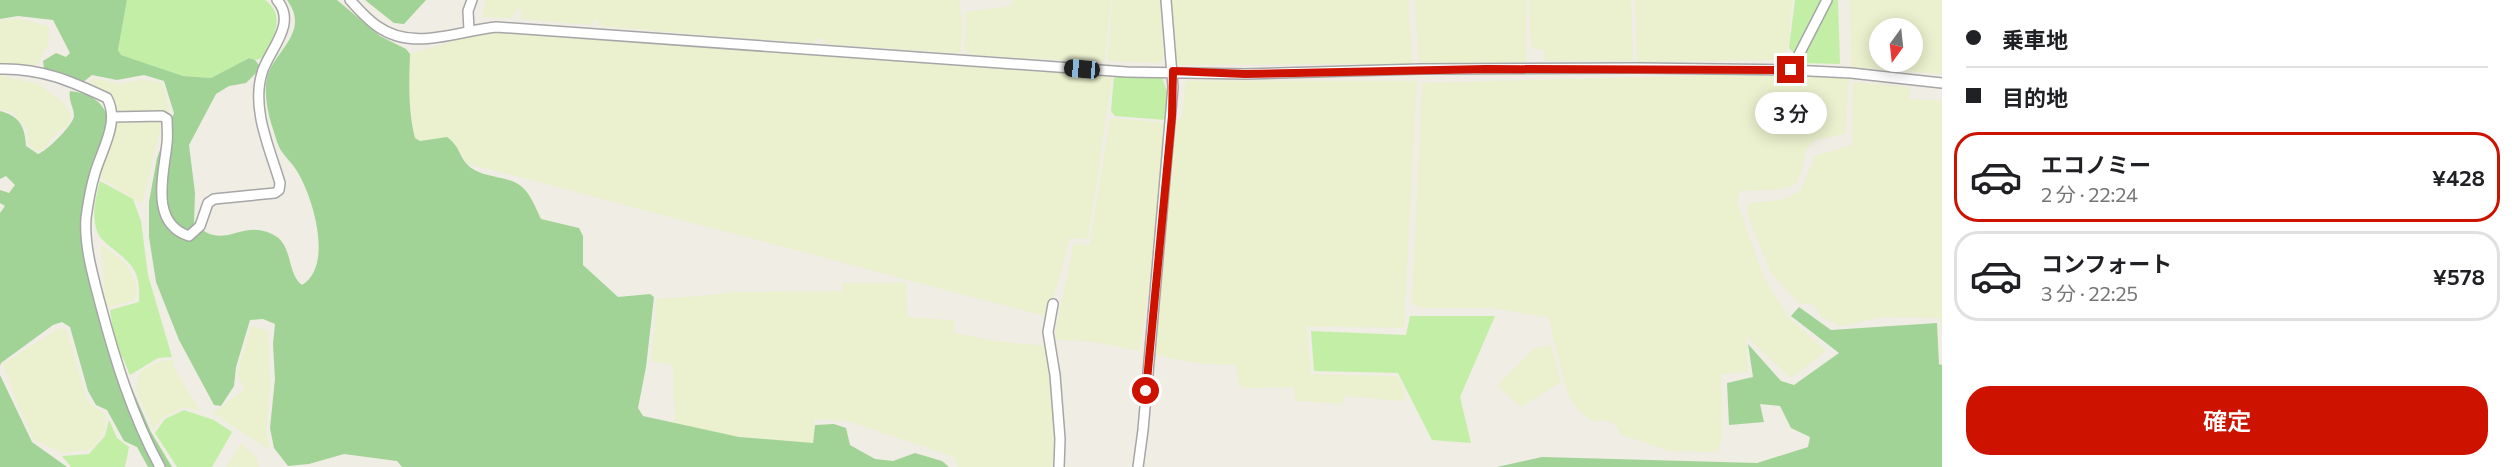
<!DOCTYPE html>
<html lang="ja">
<head>
<meta charset="utf-8">
<style>
  :root { --surface:#fff; --page:#f2f2f2; --text:#202124; --muted:#757577; --line:#e0e0e0; --accent:#cd1300 }
  body { margin:0; font-family:Commissioner,"Noto Sans JP",sans-serif; background:var(--page); color:var(--text); height:100vh; display:flex; flex-direction:column; font-size:22px; white-space:nowrap }
  * { box-sizing:border-box; margin:0 }
  p { font-size:20px; color:var(--muted) }
  .icon { flex:none; width:33px; height:33px; fill:none; stroke:currentColor; stroke-width:2; stroke-linecap:round; stroke-linejoin:round }
  .map { position:relative; flex:1; overflow:hidden }
  .sheet { display:flex; flex-direction:column; background:var(--surface); width:570px }
  .sheet>* { flex:none }
  .hud { display:grid; align-content:center; height:132px; padding:0 24px; background:var(--surface) }
  .needle { width:39px; rotate:195deg }
  .controls { position:absolute; left:1869px; top:18px; display:grid; gap:12px }
  .controls a { display:grid; place-items:center; width:54px; height:54px; border-radius:50%; background:var(--surface); box-shadow:0 3px 15px #0003; font-size:30px }
  .end { position:absolute; width:27px; height:27px; margin:-14px; border:8px solid #cd1300; background:#fff; box-shadow:0 0 0 3px #fff }
  .from { border-radius:50% }
  .bubble { position:absolute; height:42px; border-radius:21px; background:var(--surface); box-shadow:0 3px 15px #0003; font-size:20px; font-weight:600; line-height:42px; text-align:center }
  .car { position:absolute; width:18px; height:36px; margin:-18px -9px; border-radius:8px; box-shadow:0 0 4px 2px #0007; background:linear-gradient(#222 24%,#8ab4d8 0 40%,#222 0 76%,#8ab4d8 0 86%,#222 0) }
  .hud b { display:flex; align-items:center; gap:21px; height:57px; font-size:22px }
  .hud b+b { border-top:2px solid var(--line) }
  .hud i { width:15px; height:15px; background:var(--text) }
  ul { padding:0; list-style:none }
  li { display:flex; align-items:center; gap:18px; height:90px; margin:0 12px 9px; padding:0 12px; border:3px solid var(--line); border-radius:24px }
  li div { flex:1 }
  li b { display:block; font-size:22px }
  li em { font-style:normal; font-weight:600 }
  li.selected { border-color:var(--accent) }
  li>.icon { width:54px; height:54px; stroke-width:1.5 }
  .primary-button { display:flex; gap:12px; margin-top:auto; padding:12px 24px }
  .primary-button a { flex:1; height:69px; border-radius:24px; background:var(--accent); color:#fff; font-size:24px; font-weight:600; line-height:69px; text-align:center }
  main { display:flex; flex:1; min-height:0 }
  .map>svg:first-child { display:block }
</style>
</head>
<body>
<main>
<div class="map">
<svg width="1942" height="467" viewBox="0 0 1942 467">
  <rect width="100%" height="100%" fill="#f0ede4"/>
  <path fill="#ebf0ce" fill-rule="evenodd" d="M486 0H959L962 25 961 51 958 53 825 44 824 40 816 38 814 43 691 34 599 26 598 20H593V25L521 19V10L517 9 512 18 484 17H482Z
    M1012 0H1111L1105 59 1103 62 971 55 965 48 966 12 1011 6Z
    M1113 0H1160L1164 57 1160 63 1110 61 1108 58Z
    M1171 0H1408L1413 64 1178 65Z
    M1415 0H1526V62L1419 64Z
    M1529 0H1631L1633 61H1545L1544 50 1531 48Z
    M1635 0H1792L1789 44 1781 60 1637 62Z
    M1850 0H1942V74L1851 67ZM1880 28H1912V62H1880Z
    M17 18 48 26 49 43 36 67 0 64V21Z
    M501 33 1112 77 1088 239 1070 238 1048 317 466 163 463 156 447 137 420 141 415 138 412 127 409 78 410 54 474 35Z
    M0 75 38 84 63 102 71 114 68 125 56 133 44 149 37 151 28 144 27 129 12 112 0 109Z
    M1716 75 1849 77 1845 134 1815 140 1807 148 1801 173 1795 184 1783 189 1740 191 1737 201 1763 276 1789 318 1826 351 1791 378 1746 336 1748 372 1721 374 1722 438 1718 452 1669 451 1620 434 1618 427 1606 420 1593 421 1578 410 1568 395 1548 317 1492 308H1420L1412 304 1422 83Z
    M93 78 120 84 143 80 163 83 170 114H117L109 97 87 85Z
    M1186 81H1417L1404 328 1306 326 1311 374 1396 376 1404 389 1403 401 1344 396 1342 404 1295 401 1294 387 1239 388 1236 365 1195 363 1142 352 1165 229 1175 119H1182Z
    M1853 82 1910 87 1909 99 1942 101V334L1940 318 1883 317 1841 326 1822 317 1814 305 1798 303 1771 273 1747 214 1749 203 1775 201 1800 192 1815 156 1852 145Z
    M1110 118 1166 123 1155 246 1139 351 1095 342 1054 339 1074 244 1090 245Z
    M155 121 162 122 142 204 99 177 116 123Z
    M101 244 126 264 136 284 135 300 106 308Z
    M842 283H906L907 317 954 320 955 333 996 341 1047 346 1056 450 1052 467H958L954 457 848 421 814 419 813 443 739 437 675 423 673 365 651 361 657 298H678L734 292 842 291Z
    M251 326 268 331 270 386 266 432 270 450 213 413 245 389 237 374Z
    M58 329H66L87 401 106 415 105 429 95 446 88 450 62 453 34 440 15 398 3 364Z
    M1550 342 1561 382 1521 407 1497 386 1535 347H1547Z
    M173 359 174 368 200 411 183 407 160 420 154 429 136 391 140 372 158 362Z
    M241 443 257 458 259 467H226Z"/>
  <path fill="#c3eea6" d="M127 0H265C287 15 273 40 263 58L255 60 249 58 211 78 183 76 121 55 118 50Z
    M1795 0H1838L1840 64 1803 63 1789 48Z
    M1114 76 1162 78 1168 94 1166 120 1115 116 1111 111Z
    M100 181 133 199 141 221 148 275 172 357 158 358 130 375 114 338 110 310 139 302C141 270 132 264 108 245 104 241 99 237 97 231 91 214 96 197 100 181Z
    M1410 316H1495L1460 397 1471 443 1432 440 1398 373 1314 371 1311 331 1406 335Z
    M184 410 214 420 232 432 212 467H177L155 433 165 419Z
    M109 420 117 438 129 447 125 467H71L62 456 89 454 105 436Z"/>
  <path fill="#a2d396" d="M0 0H127L118 50 121 55 183 76 211 78 249 58 255 60 259 65 257 72 246 83 229 86 216 94 189 145 195 193 194 222C223 254 239 218 272 234 294 244 286 273 302 285 334 266 313 197 297 171 292 163 285 157 280 149 276 141 274 131 271 123 267 109 264 92 267 78 274 50 311 33 287 0H337L380 36 406 49 410 54C409 81 408 111 415 138L420 141 447 137C460 147 458 153 466 163 478 178 503 175 518 184 530 191 535 207 541 219L579 228 583 236V265L618 297 650 294 654 297 646 367 638 408 643 416 739 437 813 443 815 425 834 424 846 428 850 445 875 459 893 461 915 453 942 461 949 467H402L397 461 344 454 309 464 288 466 274 448 270 428 275 379 273 344 275 324 263 319 250 320 236 367 234 386 221 406 214 405 179 340 156 282 149 237V202L157 158 174 113 164 81 144 75 117 80 92 75 77 87 45 74 43 61 56 53 66 57 70 53 53 20 18 16 0 19Z
    M365 0H426L404 24 394 23Z
    M70 91C89 93 102 100 108 118L89 223 97 308 151 432 172 467H148L137 447 124 441 107 410 96 405 88 391 70 327 62 322 53 325 1 363 0 366V213L5 206 0 203V190L9 193 15 185 6 176 0 179V111C20 116 25 127 26 146L38 154C46 152 74 124 74 116 74 107 68 101 70 91Z
    M1799 307 1831 330 1937 323 1939 364 1942 365V467H1497L1542 457 1757 463 1808 447 1810 437 1791 428 1780 406 1760 404 1764 422 1729 425 1727 383 1753 377 1748 344 1781 381 1794 385 1839 353 1791 316Z
    M0 375 32 442 67 467H0Z"/>
  <g fill="none" stroke-linecap="round" stroke-linejoin="round">
    <defs>
      <path id="minor" d="M350 0C358 9 367 19 377 26 413 52 456 31 496 27L1127 72 1245 74 1421 69 1638 68 1791 70 1851 73 1942 83
        M469 30 468 11 472 0
        M0 69C41 68 71 81 107 98 120 122 102 149 95 173 91 186 88 203 86 218 84 246 93 276 100 303 115 360 132 415 160 467
        M1791 70 1827 0
        M112 117 162 116 167 119C167 127 168 135 167 143 164 174 149 223 189 236L200 226 208 203 214 199 275 193 279 190 280 183C270 149 251 109 262 73 268 51 298 24 277 0
        M1053 304 1048 332 1055 375 1060 439 1059 467
        M1138 467 1143 430 1173 87 1166 0"/>
    </defs>
    <use href="#minor" stroke="#a6a6a6" stroke-width="12"/>
    <use href="#minor" stroke="#fff" stroke-width="9"/>
  </g>
  <g fill="none" stroke-linecap="round" stroke-linejoin="round">
    <path stroke="#cd1300" stroke-width="8" d="M1146 391 1172 116 1173 71 1245 74 1486 69 1791 70"/>
  </g>
</svg>
<div class="controls">
<a><svg class="needle" viewBox="-14 -14 28 28"><path d="M0-13l5 13h-10z" fill="#e53935"/><path d="M0 13l5-13h-10z" fill="#757577"/></svg></a>
</div>
<i class="end from" style="left:1146px;top:391px"></i>
<i class="end" style="left:1791px;top:70px"></i>
<div class="bubble" style="left:1755px;top:92px;width:72px">3 分</div>
<i class="car" style="left:1082px;top:69px;rotate:275deg"></i>
</div>
<section class="sheet">
<div class="hud">
<b><i class="from"></i>乗車地</b>
<b><i></i>目的地</b>
</div>
<ul>
<li class="selected"><svg class="icon" aria-label="car" viewBox="0 0 24 24"><path d="M5 17H2v-5l4-1 3-4h7l3 4 3 1v5h-3M9 17h6M6 11h13"/><circle cx="7" cy="17" r="2"/><circle cx="17" cy="17" r="2"/></svg><div><b>エコノミー</b><p>2 分 · 22:24</p></div><em>¥428</em></li>
<li><svg class="icon" aria-label="car" viewBox="0 0 24 24"><path d="M5 17H2v-5l4-1 3-4h7l3 4 3 1v5h-3M9 17h6M6 11h13"/><circle cx="7" cy="17" r="2"/><circle cx="17" cy="17" r="2"/></svg><div><b>コンフォート</b><p>3 分 · 22:25</p></div><em>¥578</em></li>
</ul>
<div class="primary-button"><a>確定</a></div>
</section>
</main>
</body>
</html>
